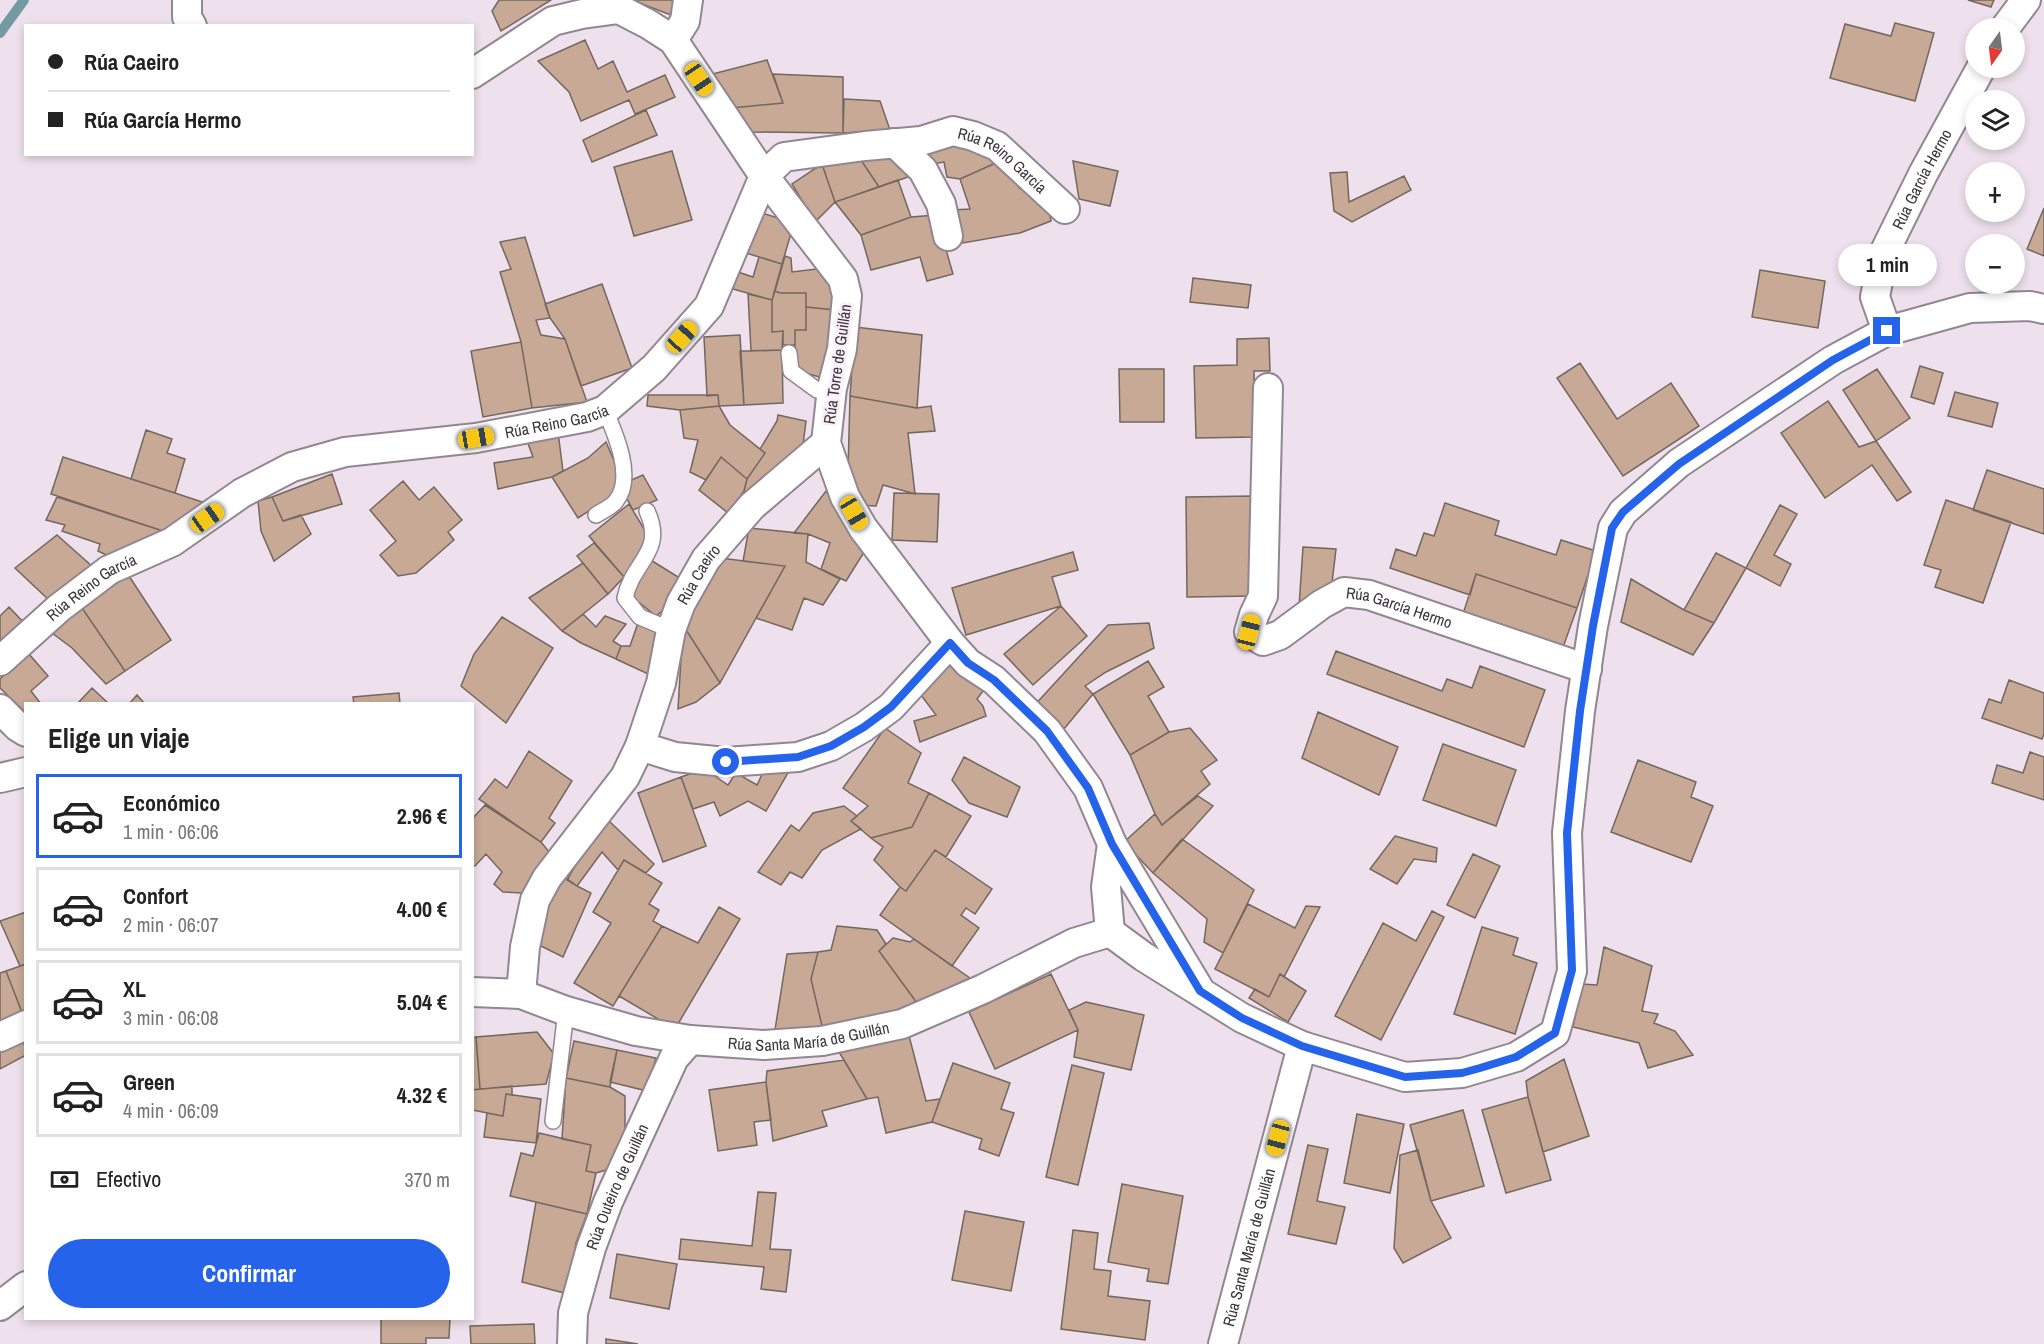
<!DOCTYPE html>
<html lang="es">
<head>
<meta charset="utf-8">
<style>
  :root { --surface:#fff; --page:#f6f6f6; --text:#222; --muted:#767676; --line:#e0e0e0; --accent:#2563eb }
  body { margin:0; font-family:"Archivo Narrow",sans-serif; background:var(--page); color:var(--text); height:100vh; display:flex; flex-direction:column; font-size:22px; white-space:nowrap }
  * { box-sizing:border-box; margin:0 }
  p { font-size:20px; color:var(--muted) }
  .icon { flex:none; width:33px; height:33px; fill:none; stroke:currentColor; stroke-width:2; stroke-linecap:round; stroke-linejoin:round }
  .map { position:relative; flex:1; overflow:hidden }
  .sheet { position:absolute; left:24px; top:702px; width:450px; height:618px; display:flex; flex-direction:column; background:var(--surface); border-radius:0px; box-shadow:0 3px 9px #0003 }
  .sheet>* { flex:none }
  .guide { position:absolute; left:24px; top:24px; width:450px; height:132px; border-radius:0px; box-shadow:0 3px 9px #0003; display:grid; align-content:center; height:132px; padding:0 24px; background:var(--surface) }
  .needle { width:39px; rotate:194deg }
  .controls { position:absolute; left:1965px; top:18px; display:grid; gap:12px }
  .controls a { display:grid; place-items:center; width:60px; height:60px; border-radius:50%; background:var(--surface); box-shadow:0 3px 9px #0003; font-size:30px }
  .end { position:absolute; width:27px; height:27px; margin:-14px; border:8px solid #2563eb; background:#fff; box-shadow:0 0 0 3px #fff }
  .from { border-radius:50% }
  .bubble { position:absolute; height:42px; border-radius:21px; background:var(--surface); box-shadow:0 3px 9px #0003; font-size:20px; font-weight:700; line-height:42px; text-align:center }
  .car { position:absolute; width:18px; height:36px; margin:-18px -9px; border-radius:8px; box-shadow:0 0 4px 2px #0007; background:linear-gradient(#f5c518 24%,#345 0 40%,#f5c518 0 76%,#345 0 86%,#f5c518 0) }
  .guide b { display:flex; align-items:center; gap:21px; height:57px; font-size:22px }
  .guide b+b { border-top:2px solid var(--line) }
  .guide i { width:15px; height:15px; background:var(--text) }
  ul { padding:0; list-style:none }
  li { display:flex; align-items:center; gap:18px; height:84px; margin:0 12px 9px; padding:0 12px; border:3px solid var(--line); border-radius:0px }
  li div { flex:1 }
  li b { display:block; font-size:22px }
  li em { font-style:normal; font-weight:700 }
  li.selected { border-color:var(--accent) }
  li>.icon { width:54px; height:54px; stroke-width:1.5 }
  h2 { padding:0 24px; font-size:27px; line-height:72px }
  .pay { display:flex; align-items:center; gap:15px; height:66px; padding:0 24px; font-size:22px }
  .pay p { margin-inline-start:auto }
  .cta { display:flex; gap:12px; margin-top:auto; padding:12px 24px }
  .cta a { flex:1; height:69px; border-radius:36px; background:var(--accent); color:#fff; font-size:24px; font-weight:700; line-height:69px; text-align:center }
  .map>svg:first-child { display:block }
</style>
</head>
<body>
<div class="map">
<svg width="2044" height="1344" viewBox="0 0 2044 1344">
  <rect width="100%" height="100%" fill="#eee1ed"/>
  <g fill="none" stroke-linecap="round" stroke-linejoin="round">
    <path stroke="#7399a1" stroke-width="10" d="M0 33 24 0"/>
  </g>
  <path fill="#c7a996" stroke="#73675f" stroke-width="1.5" d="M499 0H551L501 31 492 11Z
    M632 0H679L676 17Z
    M1968 0H1994L1991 7Z
    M1895 23 1934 33 1915 101 1830 78 1845 24 1891 36Z
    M585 40 598 69 613 61 627 92 665 75 675 97 635 114 629 100 581 121 569 92 538 61Z
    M767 60 783 103 732 108 705 76Z
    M773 74 843 77V133L752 132 732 108 783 103Z
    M844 99 880 101 890 130 843 133Z
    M646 110 657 135 592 162 583 140Z
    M960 142 998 162 960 179 947 177 944 162 933 164 922 150Z
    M672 151 692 220 634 236 614 167Z
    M894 155 911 176 879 187 859 157Z
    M859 157 879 187 835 202 822 164Z
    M1073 161 1118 171 1110 206 1079 199Z
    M998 162 1012 168 1019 188 1029 187 1048 204 1051 221 1020 233 963 243 952 210 970 209 960 179Z
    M822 164 835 202 815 222 792 184Z
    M1347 172 1349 202 1404 176 1411 190 1352 222 1334 211 1330 173Z
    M898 180 911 217 861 235 835 202Z
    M2044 208V256L2027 249Z
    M759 212 794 223 782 264 746 253Z
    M936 215 953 274 927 281 920 257 871 270 861 235 911 217Z
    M525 237 550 318 536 320 541 335 565 339 587 402 532 408 521 342 500 272 511 269 500 242Z
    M785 256 791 258 792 272 825 268 837 288 835 310 806 307V293H780L775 291Z
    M759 257 782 264 772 300 733 289 738 272 753 277Z
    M1760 270 1825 281 1818 328 1752 317Z
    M1193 278 1251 285 1248 308 1190 302Z
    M602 284 632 368 581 386 565 339 550 318 545 304Z
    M775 291 780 293H806V330H795V345H783V331L772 332V300Z
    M748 294 772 300V332L783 331 782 350 751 351Z
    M806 307 835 310 823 378 795 370V330H806Z
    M855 327 922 335 917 408 850 396Z
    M740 335 744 405 719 406 718 395 707 396 704 337Z
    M1269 338 1270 371H1254L1255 437 1196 438 1194 366 1237 365V339Z
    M521 342 532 408 483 417 471 351Z
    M782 350 783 403 744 405 740 351Z
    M1580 363 1617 419 1671 383 1699 426 1623 476 1557 378Z
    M1920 366 1943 373 1934 404 1911 397Z
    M1119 369H1164V422H1120Z
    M1877 369 1910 418 1876 441 1843 390Z
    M1955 392 1998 403 1992 427 1948 416Z
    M648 395H718L719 406 680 410 647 406Z
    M850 396 917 408 931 406 935 431 908 433 915 494 883 485 876 506 857 505 848 471Z
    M1828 401 1859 447 1876 441 1911 492 1897 501 1872 465 1825 498 1781 433Z
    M719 406 730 425 765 453 747 479 721 457 706 480 690 472 698 440 684 438 680 410Z
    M778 415 806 421 803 445 755 496 744 491 747 479 765 453 760 449 777 421Z
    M146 430 172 439 167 453 185 459 175 493 131 479Z
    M558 432 563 471 552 477 498 489 494 463 533 457 526 438Z
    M606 442 618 470 615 491 609 498 578 518 552 477 588 458Z
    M63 457 175 493 208 504 163 531 51 494Z
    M721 457 747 479 744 491 728 513 699 490Z
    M1987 470 2044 489V534L1973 510Z
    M332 474 342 504 283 521 272 497Z
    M643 475 657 500 633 510 626 497 629 481Z
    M403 481 419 500 434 487 462 520 448 532 454 540 416 573 398 576 380 555 396 541 370 510Z
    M826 491 866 549 846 581 821 569 830 543 808 534 794 533Z
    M894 493 939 494 937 542 892 540Z
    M1253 496 1254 596 1187 597 1186 497Z
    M57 497 163 531 113 558 98 551 100 544 62 531 65 525 46 520Z
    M272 497 283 521 301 515 311 534 274 561 261 531 258 501Z
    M1946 500 2011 522 1983 603 1935 587 1941 570 1924 565Z
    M1445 503 1499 521 1495 535 1556 555 1561 540 1596 551 1577 608 1476 574 1470 595 1390 568 1396 549 1416 556 1424 533 1434 536Z
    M629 504 649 537 624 577 589 536Z
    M1780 505 1797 514 1774 555 1791 564 1780 586 1746 568Z
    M749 528 808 534 806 562 840 579 823 605 804 598 792 630 756 618 785 566 743 561Z
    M57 535 94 568 50 601 15 568Z
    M594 543 624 577 608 594 577 556Z
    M1303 547 1336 549 1332 583 1299 607Z
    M1073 552 1078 570 1052 577 1061 606 966 635 952 588Z
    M1716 553 1746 568 1714 623 1684 610Z
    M720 558 785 566 720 683 683 625Z
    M649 559 683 580 668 606 656 616 631 596Z
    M583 563 608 594 562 631 529 598Z
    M127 573 171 640 125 671 80 605Z
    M1476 574 1577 608 1562 650 1462 617Z
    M1631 579 1684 610 1714 623 1693 655 1621 622Z
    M80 605 125 671 106 684 72 648 52 633Z
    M1061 606 1087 636 1033 685 1004 654Z
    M9 607 26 625 0 649V616Z
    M583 614 596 627 605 616 626 624 613 641 621 646 616 659 581 643 562 631Z
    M502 617 553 648 506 723 461 686 474 654Z
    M638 623 656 631 648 674 616 659 621 646H630Z
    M1149 623 1154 648 1106 672 1085 686 1093 694 1059 735 1032 708 1108 625Z
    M683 625 720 683 696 702 678 709Z
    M1336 651 1442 691 1447 679 1472 688 1480 666 1545 690 1524 747 1327 674Z
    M29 654 48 676 31 691 41 704H26V713L0 688V679Z
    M950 658 986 687 977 699 983 706 986 716 920 742 914 721 936 715 918 691Z
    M1148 661 1164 687 1148 696 1169 732 1130 755 1093 694Z
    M2009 680 2044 693V734L2042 739 1982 718 1989 699 2001 703Z
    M92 688 109 704H77Z
    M399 693 400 704H354L353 697Z
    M137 695 145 704H129Z
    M1318 712 1398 747 1379 795 1302 758Z
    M885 728 921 753 908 783 929 793 912 827 871 838 851 821 868 806 843 788Z
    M1190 728 1217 760 1201 771 1210 784 1162 825 1155 814 1130 755 1169 732Z
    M1443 744 1516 770 1496 826 1423 800Z
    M529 751 572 781 549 818 555 823 541 842 479 799 495 779 507 788Z
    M2030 752 2044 757V800L1992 783 1997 765 2023 773Z
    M964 757 1020 787 1007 817 969 803 952 780Z
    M1638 760 1696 782 1691 797 1713 806 1691 862 1611 832Z
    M766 766 789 771 766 811 748 801 720 816 714 802 693 809 681 777 704 769 728 785 736 773 757 785Z
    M681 777 706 846 663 862 638 793Z
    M929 793 971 816 946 857 935 850 906 891 900 887 874 860 883 847 871 838 912 827Z
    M1198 796 1213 806 1153 873 1124 842 1155 814 1162 825Z
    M485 805 541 842 550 853 522 893 503 892 494 884 502 872 486 854 475 866 472 865V819Z
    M844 806 857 816 851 821 861 829 822 850 802 878 790 872 781 885 758 872 791 825 799 831 813 813Z
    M609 821 654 864 646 873 624 860 618 870 602 852 577 886 567 880 589 842Z
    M1395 836 1437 848 1436 862 1414 859 1397 884 1370 869Z
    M1182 839 1254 890 1223 953 1204 942 1207 919 1153 873Z
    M935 850 992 889 975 914 966 908 961 915 979 928 952 966 880 915 900 887 906 891Z
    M1473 854 1500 866 1475 918 1447 905Z
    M624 860 662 883 649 904 659 910 653 921 662 926 613 1006 574 983 611 923 593 912Z
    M562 875 577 886 591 893 563 957 533 942 539 919Z
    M1248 904 1295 928 1306 906 1320 907 1284 977 1280 974 1269 997 1215 969Z
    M719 907 740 919 675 1029 619 996 662 926 698 943Z
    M1432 911 1444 917 1381 1040 1335 1016 1383 923 1416 941Z
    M26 912V964L20 966 0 921Z
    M837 926 877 930 886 944 879 951 917 1003 894 1012 822 1026 811 979 818 952 831 950Z
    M1482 927 1518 938 1513 955 1537 963 1515 1034 1454 1014Z
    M893 938 910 942 914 939 970 978 917 1003 879 951Z
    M1604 947 1652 966 1642 1011 1658 1014 1654 1023 1675 1031 1693 1055 1648 1068 1639 1043 1573 1027 1582 984 1597 985Z
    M818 952 811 979 822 1026 774 1036 787 954Z
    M26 964V1014L23 1015 6 971Z
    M6 971 23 1015 0 1026V973Z
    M1051 974 1078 1030 995 1069 969 1012Z
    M1280 974 1306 991 1288 1022 1249 998 1255 989 1269 997Z
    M1086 1002 1144 1015 1131 1070 1074 1057 1078 1030 1069 1010Z
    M537 1032 554 1054 546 1084 480 1089 476 1037Z
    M908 1032 926 1101 940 1099 932 1122 886 1133 878 1097 867 1099 836 1047Z
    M18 1035 26 1047V1055L0 1069V1045Z
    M476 1037 480 1089 472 1090V1038Z
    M574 1041 617 1050 610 1087 566 1078Z
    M617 1050 656 1058 647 1091 610 1082Z
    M1564 1059 1589 1136 1543 1152 1528 1097 1526 1081Z
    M844 1060 867 1099 822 1111 827 1126 773 1141 766 1082 767 1071Z
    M953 1063 1010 1083 1001 1109 1014 1113 999 1156 979 1149 982 1139 932 1122Z
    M1072 1065 1104 1073 1078 1185 1046 1177Z
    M566 1078 610 1087 625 1096V1141L606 1170 596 1173 586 1171 591 1145 562 1139Z
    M766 1082 771 1120 754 1122 757 1145 718 1151 709 1090Z
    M512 1086V1095L506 1094 503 1116 472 1110V1090Z
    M506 1094 541 1099 536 1143 484 1137 487 1113 503 1116Z
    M1528 1097 1551 1180 1506 1193 1482 1110Z
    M1463 1110 1484 1186 1431 1201 1410 1125Z
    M1357 1114 1404 1124 1390 1193 1344 1183Z
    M539 1133 591 1145 586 1171 596 1173 587 1214 510 1196 521 1153 533 1156Z
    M1308 1145 1328 1149 1317 1201 1345 1207 1336 1244 1288 1234Z
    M1418 1150 1431 1201 1451 1238 1403 1263 1394 1248 1400 1155Z
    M1122 1184 1183 1196 1168 1284 1147 1281 1149 1269 1108 1262Z
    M758 1192 776 1193 770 1249 791 1250 786 1292 761 1289 764 1267 679 1259 681 1239 752 1246Z
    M536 1202 587 1214 576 1243 568 1294 522 1282Z
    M965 1211 1024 1222 1011 1291 952 1280Z
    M1073 1230 1098 1233 1094 1269 1111 1271 1108 1296 1150 1301 1145 1340 1061 1329Z
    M617 1254 677 1264 669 1309 610 1298Z
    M381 1318H450L449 1338H426V1344H381Z
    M534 1324 535 1344H471L470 1326Z
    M606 1339 638 1344H606Z"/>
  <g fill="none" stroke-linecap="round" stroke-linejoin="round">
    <defs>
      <path id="service" d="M789 353 791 371 817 390 832 391
        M647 511C666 552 632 562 625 598L640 617 671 630
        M596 515C602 511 612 507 616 501 635 478 615 433 605 410
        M553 1121 566 1011"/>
      <g id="minor">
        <path d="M187 0V17L192 26"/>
        <path d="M2005 28 2026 0"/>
        <path d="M673 40 685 21 688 0"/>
        <path d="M472 74 553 21 582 14 619 9 648 24 673 40 764 176 843 279 847 296 842 349 832 388 826 443 845 497 863 528 950 643 968 663 994 680 1047 731 1088 788 1112 844 1106 887 1110 932"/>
        <path d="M895 143 923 170 941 204 948 236"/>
        <path id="s1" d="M1887 331 1875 297 1883 255 1923 174 1981 68"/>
        <path id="s2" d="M1268 388 1263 596 1254 615 1249 632 1263 641 1280 635 1322 604 1344 592 1369 595 1587 669"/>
        <path id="s3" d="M0 661 59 608 109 570 172 542 242 493 292 467 345 452 476 438 587 417 605 410 654 368 709 306 764 176 784 157 865 146 921 141 953 131 973 136 997 146 1065 209"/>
        <path d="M0 709 18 727 26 732"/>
        <path d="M640 746 675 757 726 762 798 757 831 746 864 727 891 707 950 643"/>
        <path d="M0 778 26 772"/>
        <path d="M1112 844 1198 987"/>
        <path d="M1110 932 1144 957 1242 1018 1302 1046 1405 1077 1462 1073 1516 1057 1555 1033 1572 971 1567 833 1580 711 1593 626 1613 528 1623 512 1679 463 1833 360 1887 331 1970 308 2030 306 2044 309"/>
        <path id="s4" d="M472 992 521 994 566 1011 636 1031 690 1040 764 1045 822 1041 902 1024 983 989 1074 943 1110 932"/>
        <path id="s5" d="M521 994 525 947 535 900 547 878 625 777 640 746 661 683 671 630 681 603 706 559 752 506 826 443"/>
        <path d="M0 1037 26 1025"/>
        <path d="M0 1306 26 1286"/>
        <path id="s6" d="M572 1344 573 1313 591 1248 608 1202 674 1058 690 1040"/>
        <path id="s7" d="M1223 1344 1302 1046"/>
      </g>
    </defs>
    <use href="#service" stroke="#928691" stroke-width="18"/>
    <use href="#minor" stroke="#928691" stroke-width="32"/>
    <use href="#service" stroke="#fff" stroke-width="15"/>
    <use href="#minor" stroke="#fff" stroke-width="28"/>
  </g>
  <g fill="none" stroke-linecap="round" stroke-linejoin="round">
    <path stroke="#2563eb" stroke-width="8" d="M726 762 798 757 831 746 864 727 891 707 950 643 968 663 994 680 1047 731 1088 788 1112 844 1200 991 1242 1018 1302 1046 1405 1077 1462 1073 1480 1068 1516 1057 1555 1033 1572 970 1567 833 1580 711 1593 626 1612 528 1623 512 1679 464 1833 360 1887 331"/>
  </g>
  <g text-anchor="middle" stroke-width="6" stroke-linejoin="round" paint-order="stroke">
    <g font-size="16" fill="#3b363b" stroke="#fbeffa">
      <text dy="6" stroke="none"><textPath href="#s3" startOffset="1218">Rúa Reino García</textPath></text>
      <text dy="6" stroke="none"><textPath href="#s1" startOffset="164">Rúa García Hermo</textPath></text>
      <text transform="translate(837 364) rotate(-82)" y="6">Rúa Torre de Guillán</text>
      <text dy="6" stroke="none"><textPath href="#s3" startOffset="622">Rúa Reino García</textPath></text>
      <text dy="6" stroke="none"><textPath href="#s5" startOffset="465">Rúa Caeiro</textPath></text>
      <text dy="6" stroke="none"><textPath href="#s3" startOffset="118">Rúa Reino García</textPath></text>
      <text dy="6" stroke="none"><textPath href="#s2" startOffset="416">Rúa García Hermo</textPath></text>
      <text dy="6" stroke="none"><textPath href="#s4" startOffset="344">Rúa Santa María de Guillán</textPath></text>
      <text dy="6" stroke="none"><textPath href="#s6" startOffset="165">Rúa Outeiro de Guillán</textPath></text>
      <text dy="6" stroke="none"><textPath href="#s7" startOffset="100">Rúa Santa María de Guillán</textPath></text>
    </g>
  </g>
</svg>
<div class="controls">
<a><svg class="needle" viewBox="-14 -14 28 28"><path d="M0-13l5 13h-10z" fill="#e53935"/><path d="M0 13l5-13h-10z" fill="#767676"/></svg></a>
<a><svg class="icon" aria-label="layers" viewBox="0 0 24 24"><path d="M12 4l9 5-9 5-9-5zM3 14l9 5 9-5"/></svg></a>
<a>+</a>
<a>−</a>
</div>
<i class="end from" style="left:726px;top:762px"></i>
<i class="end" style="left:1887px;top:331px"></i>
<div class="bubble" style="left:1838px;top:244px;width:99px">1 min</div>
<i class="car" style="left:699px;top:79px;rotate:146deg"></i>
<i class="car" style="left:682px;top:337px;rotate:42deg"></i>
<i class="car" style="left:476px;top:438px;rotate:80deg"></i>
<i class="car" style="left:854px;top:513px;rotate:150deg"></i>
<i class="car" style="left:207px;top:518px;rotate:55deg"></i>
<i class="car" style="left:1249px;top:632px;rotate:14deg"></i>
<i class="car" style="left:1278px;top:1138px;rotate:195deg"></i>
<div class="guide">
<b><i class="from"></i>Rúa Caeiro</b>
<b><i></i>Rúa García Hermo</b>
</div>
<section class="sheet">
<h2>Elige un viaje</h2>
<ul>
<li class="selected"><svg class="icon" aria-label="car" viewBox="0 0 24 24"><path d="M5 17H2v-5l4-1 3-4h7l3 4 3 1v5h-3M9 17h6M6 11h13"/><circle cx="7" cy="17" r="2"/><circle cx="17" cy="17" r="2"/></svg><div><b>Económico</b><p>1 min · 06:06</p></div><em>2.96 €</em></li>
<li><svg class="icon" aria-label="car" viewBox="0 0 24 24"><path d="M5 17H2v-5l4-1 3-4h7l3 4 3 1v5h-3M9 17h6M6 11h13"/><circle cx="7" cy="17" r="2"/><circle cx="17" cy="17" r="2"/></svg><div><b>Confort</b><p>2 min · 06:07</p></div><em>4.00 €</em></li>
<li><svg class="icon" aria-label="car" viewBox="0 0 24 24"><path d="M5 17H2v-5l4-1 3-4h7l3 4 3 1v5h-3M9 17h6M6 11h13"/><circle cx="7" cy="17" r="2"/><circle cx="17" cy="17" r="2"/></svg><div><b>XL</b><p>3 min · 06:08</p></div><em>5.04 €</em></li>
<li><svg class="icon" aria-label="car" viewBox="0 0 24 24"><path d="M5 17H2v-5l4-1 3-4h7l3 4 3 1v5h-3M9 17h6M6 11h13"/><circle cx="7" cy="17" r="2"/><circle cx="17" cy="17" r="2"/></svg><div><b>Green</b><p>4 min · 06:09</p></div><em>4.32 €</em></li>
</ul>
<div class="pay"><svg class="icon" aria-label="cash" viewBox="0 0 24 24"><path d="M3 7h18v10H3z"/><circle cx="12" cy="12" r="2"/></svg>Efectivo<p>370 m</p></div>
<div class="cta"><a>Confirmar</a></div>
</section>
</div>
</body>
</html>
